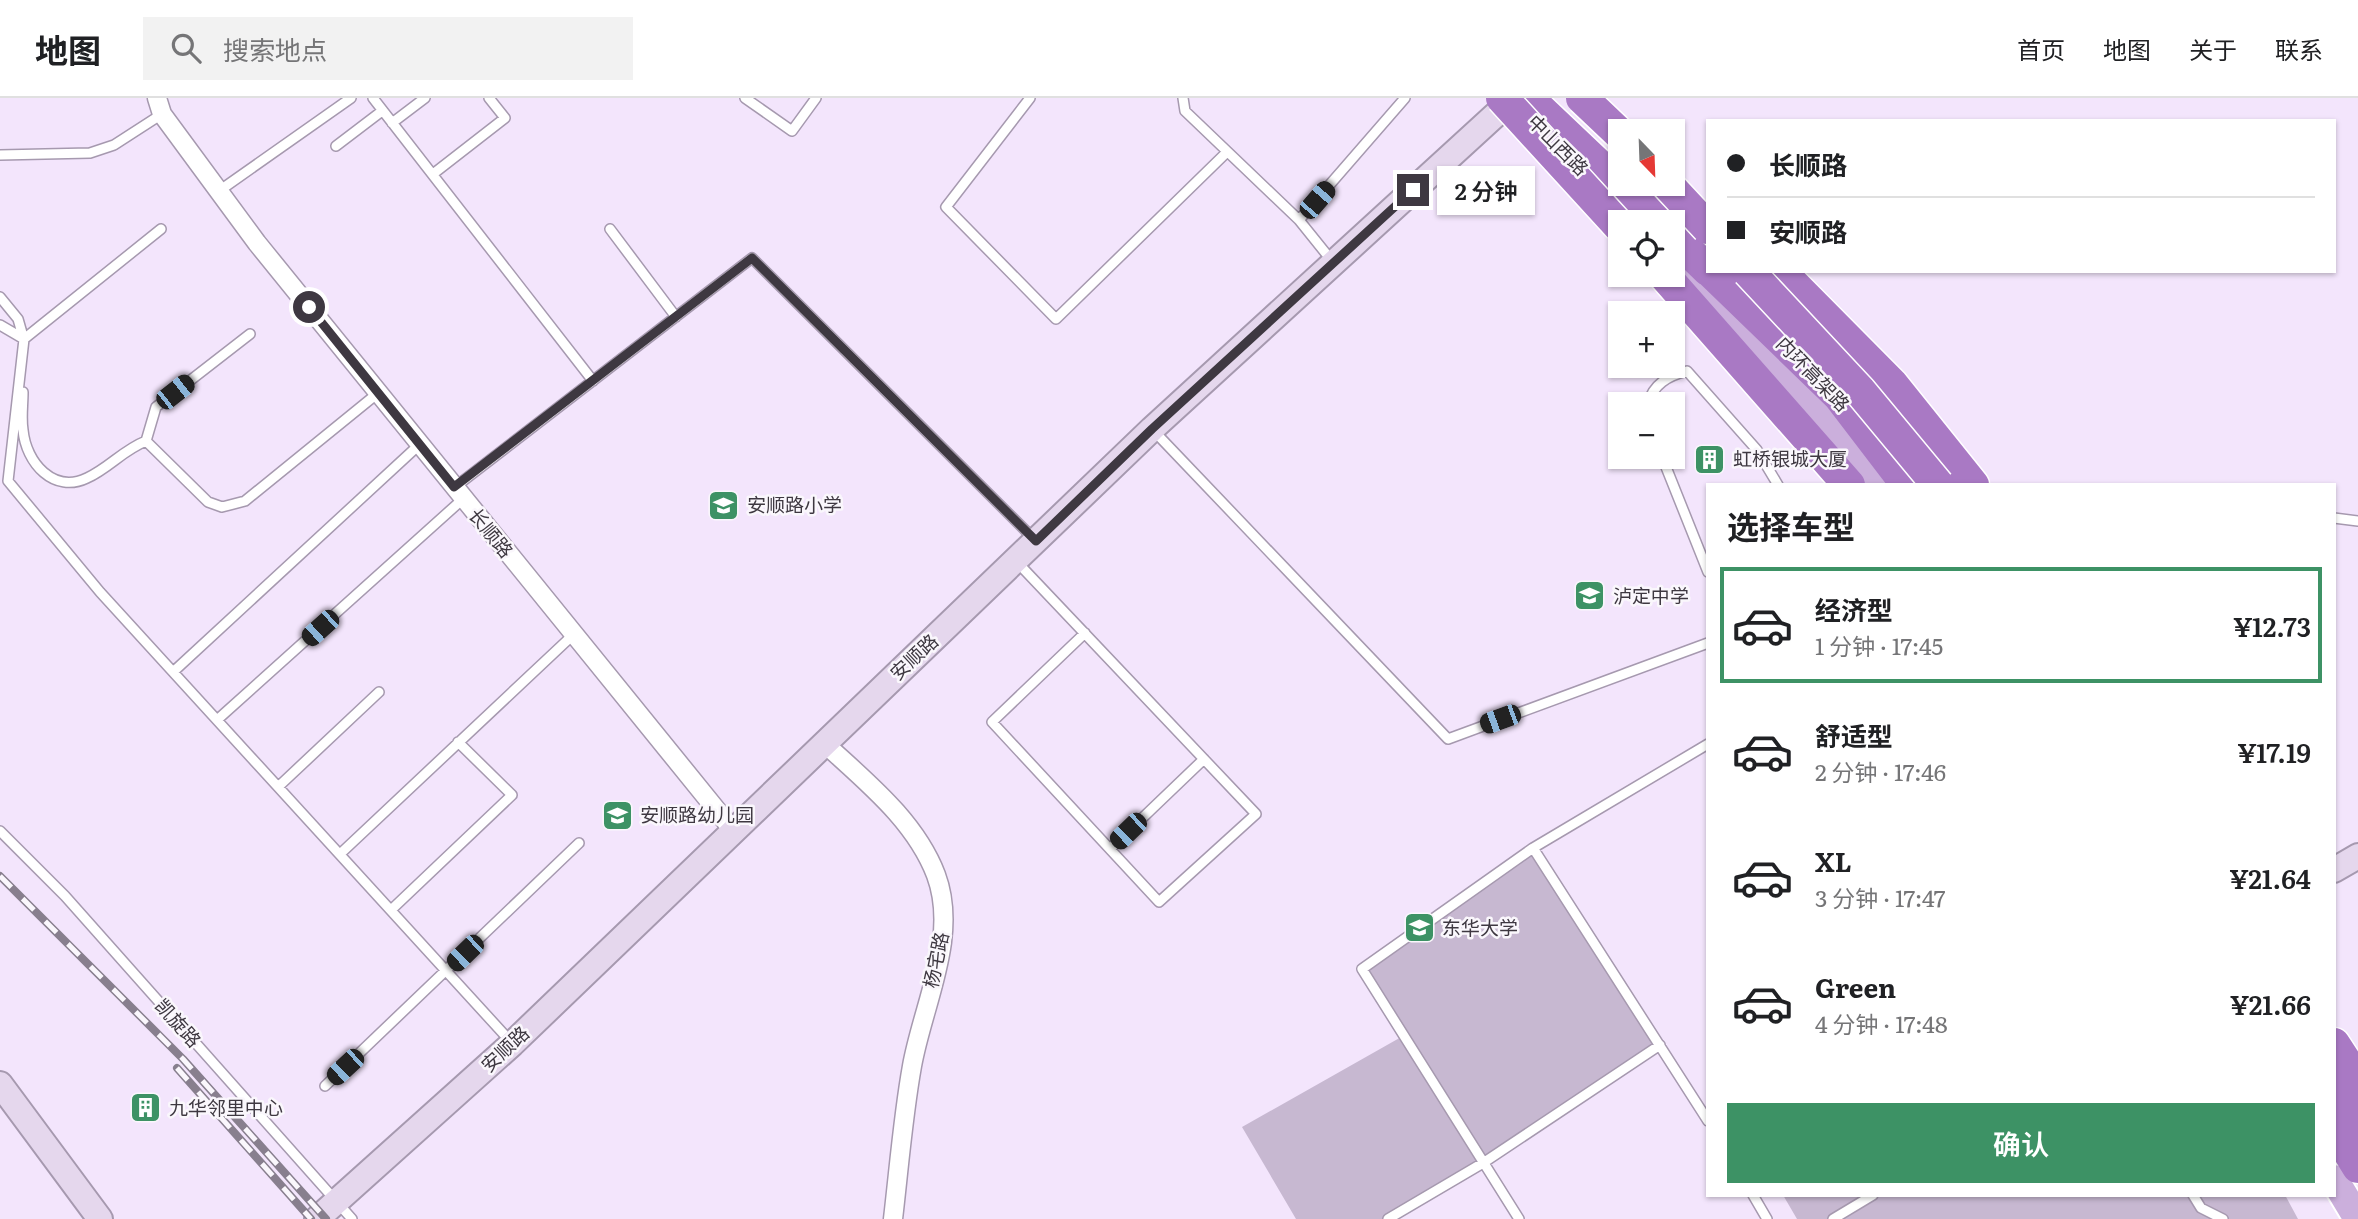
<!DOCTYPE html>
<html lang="zh">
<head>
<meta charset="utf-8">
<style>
  :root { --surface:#fff; --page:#f2f2f2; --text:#202124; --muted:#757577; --line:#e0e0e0; --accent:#3d9265 }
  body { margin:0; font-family:Literata,"Noto Sans SC",serif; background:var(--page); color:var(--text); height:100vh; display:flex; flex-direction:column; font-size:26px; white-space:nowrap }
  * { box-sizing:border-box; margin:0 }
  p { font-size:23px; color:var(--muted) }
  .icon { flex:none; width:38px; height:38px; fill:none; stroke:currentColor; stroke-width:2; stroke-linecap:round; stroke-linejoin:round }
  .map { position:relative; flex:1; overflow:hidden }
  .side { position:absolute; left:1706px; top:385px; width:630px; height:714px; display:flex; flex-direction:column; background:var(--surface); border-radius:0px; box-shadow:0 2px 5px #0004 }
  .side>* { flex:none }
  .hud { position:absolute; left:1706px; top:21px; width:630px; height:154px; border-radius:0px; box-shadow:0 2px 5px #0004; display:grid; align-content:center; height:154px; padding:0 21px; background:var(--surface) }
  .needle { width:46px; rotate:157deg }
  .controls { position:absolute; left:1608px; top:21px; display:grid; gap:14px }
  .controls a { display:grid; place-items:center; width:77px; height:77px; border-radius:0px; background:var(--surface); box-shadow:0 2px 5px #0004; font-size:35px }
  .end { position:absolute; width:32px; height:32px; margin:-16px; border:9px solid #3e3841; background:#fff; box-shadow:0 0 0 4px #fff }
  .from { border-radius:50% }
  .bubble { position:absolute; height:49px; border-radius:0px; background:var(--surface); box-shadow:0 2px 5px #0004; font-size:23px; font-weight:600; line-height:49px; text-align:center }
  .car { position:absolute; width:21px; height:42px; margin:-21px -10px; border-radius:9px; box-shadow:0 0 5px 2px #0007; background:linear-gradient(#222 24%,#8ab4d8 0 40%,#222 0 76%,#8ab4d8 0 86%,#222 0) }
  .hud b { display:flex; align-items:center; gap:24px; height:66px; font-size:26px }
  .hud b+b { border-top:2px solid var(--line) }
  .hud i { width:18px; height:18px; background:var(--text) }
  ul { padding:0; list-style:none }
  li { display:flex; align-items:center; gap:21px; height:116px; margin:0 14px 10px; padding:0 7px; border:4px solid transparent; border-radius:0px }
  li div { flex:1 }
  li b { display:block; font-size:26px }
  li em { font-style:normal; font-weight:600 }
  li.selected { border-color:var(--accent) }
  li>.icon { width:63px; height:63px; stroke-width:1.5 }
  h2 { padding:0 21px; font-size:32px; line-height:84px }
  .cta { display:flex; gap:14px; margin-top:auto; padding:14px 21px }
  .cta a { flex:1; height:80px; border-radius:0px; background:var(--accent); color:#fff; font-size:28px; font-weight:600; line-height:80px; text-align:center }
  header { display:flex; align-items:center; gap:42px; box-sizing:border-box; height:98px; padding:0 35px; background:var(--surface); border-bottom:2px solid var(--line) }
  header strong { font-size:33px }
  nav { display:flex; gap:38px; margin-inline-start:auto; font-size:24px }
  .search { width:490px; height:63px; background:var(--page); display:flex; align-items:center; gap:18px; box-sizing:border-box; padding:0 24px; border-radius:0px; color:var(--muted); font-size:26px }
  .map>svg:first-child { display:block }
</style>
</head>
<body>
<header>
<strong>地图</strong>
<div class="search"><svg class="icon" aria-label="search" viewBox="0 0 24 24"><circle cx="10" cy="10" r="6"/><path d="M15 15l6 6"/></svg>搜索地点</div>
<nav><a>首页</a><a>地图</a><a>关于</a><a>联系</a></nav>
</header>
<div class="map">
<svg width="2358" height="1121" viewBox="0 0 2358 1121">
  <rect width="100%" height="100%" fill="#f3e5fc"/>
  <path fill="#c7b8d1" d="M1533 750 1660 947 1388 1121H1296L1242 1029 1403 938 1362 871Z
    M1783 1097H2285L2298 1121H1797Z"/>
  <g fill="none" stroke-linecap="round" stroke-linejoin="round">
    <defs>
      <path id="lane" d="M373 0 593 283
        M745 0 792 33 816 0
        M1030 0 946 109 1056 221 1227 54
        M1183 0 1185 13 1299 122 1332 163
        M392 25 425 0
        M336 48 382 13
        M0 57 90 55 114 47 162 16
        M433 76 505 20 489 0
        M219 93 351 0
        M1299 122 1405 0
        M610 131 676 219
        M0 199 18 221 24 242
        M0 227 24 241 8 383 100 494 511 944
        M24 241 161 131
        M23 294C23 307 21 320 23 332 26 365 54 396 87 380 109 370 123 352 146 343L208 404 222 409 245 403 378 295
        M1648 306C1653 286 1668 278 1687 273L1757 352 1778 387
        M1153 332 1448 641 1708 545
        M146 343 156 309 250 236
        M1662 359 1708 474
        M455 389 752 160 1035 442
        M2334 420 2358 423
        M1017 464 1256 716 1159 804 992 624 1085 535
        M173 574 420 346
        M217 622 464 400
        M278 689 379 594
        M0 733 65 798 352 1121
        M1533 750 1708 1023
        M1110 751 1204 661
        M340 756 574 536
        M391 812 512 697 458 644
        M325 988 579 745
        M1753 1097 1767 1121
        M2193 1097 2201 1110 2223 1121
        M1388 1121 1483 1065 1660 947
        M1519 1121 1362 871 1533 750 1708 646
        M1833 1121 1873 1097"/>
      <path id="street" d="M157 0 162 16 257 145 732 731
        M823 644C865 683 915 722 936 777 959 839 923 906 912 968 903 1018 899 1070 893 1121"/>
      <path id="secondary" d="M2334 772 2358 758
        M0 986 100 1121
        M317 1121 512 946 1152 331 1514 0"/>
      <path id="primary" d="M1673 162 1810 305 1878 387
        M2334 1081 2358 1121"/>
      <path id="highway" d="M1528 0 1659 124
        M1673 138 1708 172
        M1710 173 1839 298 1907 387
        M1780 173 1892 286 1973 387
        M1664 177 1849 387
        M2334 946 2358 983
        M2334 988 2358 1026
        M2334 1030 2358 1069"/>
    </defs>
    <use href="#lane" stroke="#a699af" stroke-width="12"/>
    <use href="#street" stroke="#a699af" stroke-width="21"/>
    <use href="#secondary" stroke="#a699af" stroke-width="28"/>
    <use href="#primary" stroke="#fff" stroke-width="32"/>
    <use href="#highway" stroke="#fff" stroke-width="35"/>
    <use href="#lane" stroke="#fff" stroke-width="9"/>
    <use href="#street" stroke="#fff" stroke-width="18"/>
    <use href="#secondary" stroke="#e5d7ed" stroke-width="24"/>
    <use href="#primary" stroke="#cbafdc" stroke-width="28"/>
    <use href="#highway" stroke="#a979c4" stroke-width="32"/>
    <defs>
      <path id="rail" d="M0 778 183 961 326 1121
        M177 970 311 1121"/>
    </defs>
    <use href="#rail" stroke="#887f8e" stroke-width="8"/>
    <use href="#rail" stroke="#faf7fc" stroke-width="5" stroke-dasharray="16" stroke-linecap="butt"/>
    <defs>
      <path id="highway-bridge" d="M1502 0 1620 129
        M1582 0 1620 36
        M1667 86 1708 130
        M1748 173 1860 293 1938 387"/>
    </defs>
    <use href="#highway-bridge" stroke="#fff" stroke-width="35" stroke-linecap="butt"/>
    <use href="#highway-bridge" stroke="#a979c4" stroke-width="32"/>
  </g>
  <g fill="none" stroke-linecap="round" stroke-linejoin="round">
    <path stroke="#3e3841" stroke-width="9" d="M309 209 454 389 752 160 1036 443 1152 331 1413 92"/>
  </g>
  <defs>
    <symbol id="building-square" viewBox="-11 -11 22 22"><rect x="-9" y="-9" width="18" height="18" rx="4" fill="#3d9265" stroke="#faf7fc"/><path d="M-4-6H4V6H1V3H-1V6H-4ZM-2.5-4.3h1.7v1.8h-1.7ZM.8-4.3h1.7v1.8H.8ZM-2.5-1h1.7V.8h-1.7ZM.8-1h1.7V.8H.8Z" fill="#fff"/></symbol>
    <symbol id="school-square" viewBox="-11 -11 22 22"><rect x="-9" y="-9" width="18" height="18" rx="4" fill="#3d9265" stroke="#faf7fc"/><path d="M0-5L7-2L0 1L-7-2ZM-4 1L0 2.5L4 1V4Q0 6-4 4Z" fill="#fff"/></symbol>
    <symbol id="university-square" viewBox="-11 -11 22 22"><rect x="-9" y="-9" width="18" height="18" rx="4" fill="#3d9265" stroke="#faf7fc"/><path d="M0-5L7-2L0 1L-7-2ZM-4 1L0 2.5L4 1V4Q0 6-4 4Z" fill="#fff"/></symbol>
  </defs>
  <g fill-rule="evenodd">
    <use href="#building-square" x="1692" y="344" width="35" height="35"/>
    <use href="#school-square" x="706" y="390" width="35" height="35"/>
    <use href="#school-square" x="1572" y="480" width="35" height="35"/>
    <use href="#school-square" x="600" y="700" width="35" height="35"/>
    <use href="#university-square" x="1402" y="812" width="35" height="35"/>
    <use href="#building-square" x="128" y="992" width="35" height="35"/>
  </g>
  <g text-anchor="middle" stroke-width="5" stroke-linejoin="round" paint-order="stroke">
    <g font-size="19" fill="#3e3841" stroke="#faf7fc">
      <text transform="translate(1558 47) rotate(45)" y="7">中山西路</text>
      <text transform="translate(1813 276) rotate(46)" y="7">内环高架路</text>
      <text transform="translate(491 435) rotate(51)" y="7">长顺路</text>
      <text transform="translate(914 559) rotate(-43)" y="7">安顺路</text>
      <text transform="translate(936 862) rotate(-78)" y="7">杨宅路</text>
      <text transform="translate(178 925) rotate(48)" y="7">凯旋路</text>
      <text transform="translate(505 951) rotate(-43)" y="7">安顺路</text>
    </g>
    <g font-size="19" fill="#3e3841" stroke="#faf7fc" text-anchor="start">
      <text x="1733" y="368">虹桥银城大厦</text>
      <text x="747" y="414">安顺路小学</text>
      <text x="1613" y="505">泸定中学</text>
      <text x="640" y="724">安顺路幼儿园</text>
      <text x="1442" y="837">东华大学</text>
      <text x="169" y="1017">九华邻里中心</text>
    </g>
  </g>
</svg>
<div class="controls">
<a><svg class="needle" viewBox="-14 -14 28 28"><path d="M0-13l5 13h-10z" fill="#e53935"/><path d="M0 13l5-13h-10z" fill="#757577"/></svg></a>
<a><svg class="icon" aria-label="locate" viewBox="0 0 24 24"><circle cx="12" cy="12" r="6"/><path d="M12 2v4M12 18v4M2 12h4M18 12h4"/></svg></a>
<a>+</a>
<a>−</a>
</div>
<i class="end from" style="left:309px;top:209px"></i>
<i class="end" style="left:1413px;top:92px"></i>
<div class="bubble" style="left:1437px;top:68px;width:98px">2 分钟</div>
<i class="car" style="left:1317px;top:102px;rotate:41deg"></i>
<i class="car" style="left:175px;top:294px;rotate:52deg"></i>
<i class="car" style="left:320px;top:530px;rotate:228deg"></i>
<i class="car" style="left:1500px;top:621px;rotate:250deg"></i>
<i class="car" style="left:1128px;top:733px;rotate:226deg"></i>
<i class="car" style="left:465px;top:855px;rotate:226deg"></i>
<i class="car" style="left:345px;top:969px;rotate:227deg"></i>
<div class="hud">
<b><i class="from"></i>长顺路</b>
<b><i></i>安顺路</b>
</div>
<section class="side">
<h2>选择车型</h2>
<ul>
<li class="selected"><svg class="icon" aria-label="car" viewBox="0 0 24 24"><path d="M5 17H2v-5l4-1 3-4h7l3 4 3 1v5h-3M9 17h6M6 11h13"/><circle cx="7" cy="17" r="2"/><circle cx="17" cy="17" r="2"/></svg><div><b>经济型</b><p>1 分钟 · 17:45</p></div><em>¥12.73</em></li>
<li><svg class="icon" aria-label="car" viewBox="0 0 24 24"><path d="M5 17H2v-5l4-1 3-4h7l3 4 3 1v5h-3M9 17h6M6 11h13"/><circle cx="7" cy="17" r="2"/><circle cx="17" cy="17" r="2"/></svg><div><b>舒适型</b><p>2 分钟 · 17:46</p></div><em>¥17.19</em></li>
<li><svg class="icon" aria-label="car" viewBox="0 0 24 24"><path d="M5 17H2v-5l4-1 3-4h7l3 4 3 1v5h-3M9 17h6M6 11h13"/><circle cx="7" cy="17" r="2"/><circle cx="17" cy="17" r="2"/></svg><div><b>XL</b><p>3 分钟 · 17:47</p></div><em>¥21.64</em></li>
<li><svg class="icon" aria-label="car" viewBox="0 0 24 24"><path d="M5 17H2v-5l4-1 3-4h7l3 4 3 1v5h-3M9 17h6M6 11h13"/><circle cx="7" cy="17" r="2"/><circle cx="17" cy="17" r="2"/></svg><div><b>Green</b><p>4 分钟 · 17:48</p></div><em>¥21.66</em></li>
</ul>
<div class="cta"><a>确认</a></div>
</section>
</div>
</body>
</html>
